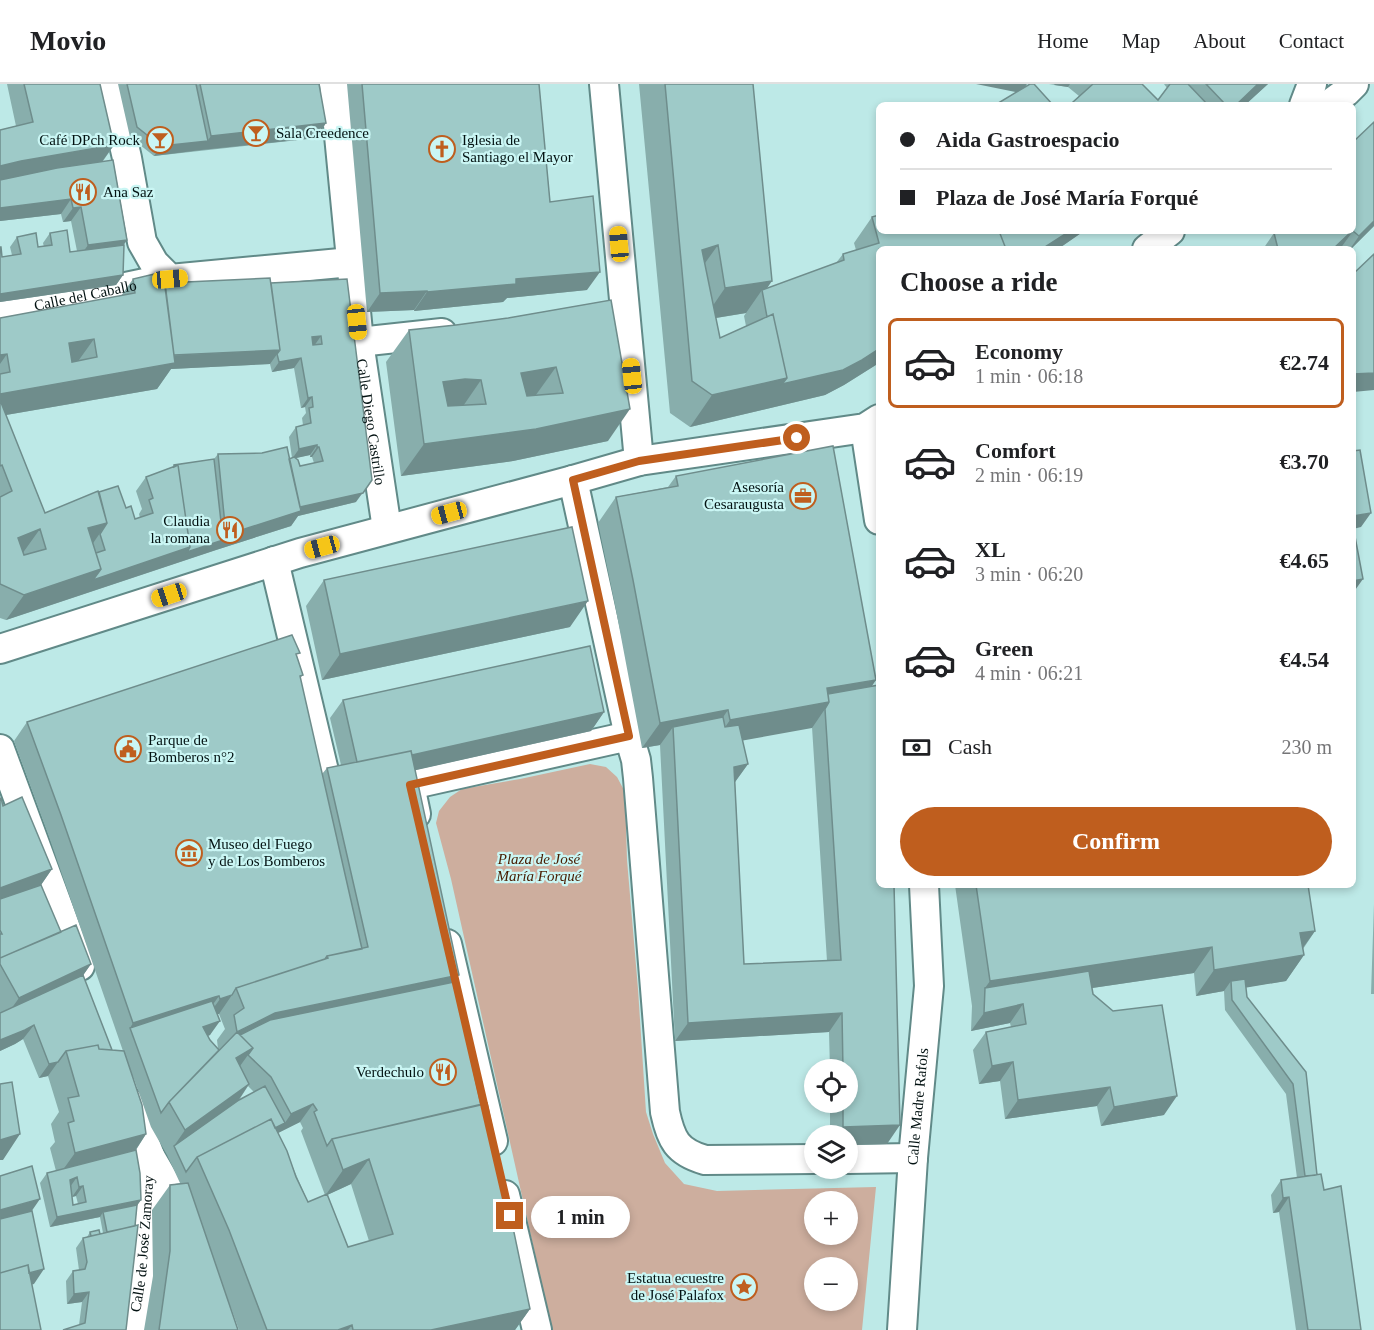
<!DOCTYPE html>
<html lang="en">
<head>
<meta charset="utf-8">
<style>
  :root { --surface:#fff; --page:#f2f2f2; --text:#202124; --muted:#757577; --line:#e0e0e0; --accent:#bf5e1e }
  body { margin:0; font-family:Georgia,serif; background:var(--page); color:var(--text); height:100vh; display:flex; flex-direction:column; font-size:22px; white-space:nowrap }
  * { box-sizing:border-box; margin:0 }
  p { font-size:20px; color:var(--muted) }
  .icon { flex:none; width:33px; height:33px; fill:none; stroke:currentColor; stroke-width:2; stroke-linecap:round; stroke-linejoin:round }
  .map { position:relative; flex:1; overflow:hidden }
  .details { position:absolute; left:876px; top:162px; width:480px; height:642px; display:flex; flex-direction:column; background:var(--surface); border-radius:9px; box-shadow:0 3px 9px #0003 }
  .details>* { flex:none }
  .top-card { position:absolute; left:876px; top:18px; width:480px; height:132px; border-radius:9px; box-shadow:0 3px 9px #0003; display:grid; align-content:center; height:132px; padding:0 24px; background:var(--surface) }
  .tools { position:absolute; left:804px; top:975px; display:grid; gap:12px }
  .tools a { display:grid; place-items:center; width:54px; height:54px; border-radius:50%; background:var(--surface); box-shadow:0 3px 9px #0003; font-size:30px }
  .end { position:absolute; width:27px; height:27px; margin:-14px; border:8px solid #bf5e1e; background:#fff; box-shadow:0 0 0 3px #fff }
  .from { border-radius:50% }
  .bubble { position:absolute; height:42px; border-radius:21px; background:var(--surface); box-shadow:0 3px 9px #0003; font-size:20px; font-weight:600; line-height:42px; text-align:center }
  .car { position:absolute; width:18px; height:36px; margin:-18px -9px; border-radius:8px; box-shadow:0 0 4px 2px #0007; background:linear-gradient(#f5c518 24%,#345 0 40%,#f5c518 0 76%,#345 0 86%,#f5c518 0) }
  .top-card b { display:flex; align-items:center; gap:21px; height:57px; font-size:22px }
  .top-card b+b { border-top:2px solid var(--line) }
  .top-card i { width:15px; height:15px; background:var(--text) }
  ul { padding:0; list-style:none }
  li { display:flex; align-items:center; gap:18px; height:90px; margin:0 12px 9px; padding:0 12px; border:3px solid transparent; border-radius:9px }
  li div { flex:1 }
  li b { display:block; font-size:22px }
  li em { font-style:normal; font-weight:600 }
  li.selected { border-color:var(--accent) }
  li>.icon { width:54px; height:54px; stroke-width:1.5 }
  h2 { padding:0 24px; font-size:27px; line-height:72px }
  .pay { display:flex; align-items:center; gap:15px; height:66px; padding:0 24px; font-size:22px }
  .pay p { margin-inline-start:auto }
  .cta { display:flex; gap:12px; margin-top:auto; padding:12px 24px }
  .cta a { flex:1; height:69px; border-radius:36px; background:var(--accent); color:#fff; font-size:24px; font-weight:600; line-height:69px; text-align:center }
  header { display:flex; align-items:center; gap:36px; box-sizing:border-box; height:84px; padding:0 30px; background:var(--surface); border-bottom:2px solid var(--line) }
  header strong { font-size:28px }
  nav { display:flex; gap:33px; margin-inline-start:auto; font-size:21px }
  .map>svg:first-child { display:block }
</style>
</head>
<body>
<header>
<strong>Movio</strong>
<nav><a>Home</a><a>Map</a><a>About</a><a>Contact</a></nav>
</header>
<div class="map">
<svg width="1374" height="1246" viewBox="0 0 1374 1246">
  <rect width="100%" height="100%" fill="#bde9e7"/>
  <path fill="#cdae9e" fill-rule="evenodd" d="M590 680 606 683 617 693 625 708 627 776 638 905 646 1028 653 1050 665 1079 684 1100 717 1107 876 1103 862 1246H552L451 795 436 739 439 727 450 713 462 705 520 695ZM814 1118H848V1150H814ZM814 1184H848V1216H814Z"/>
  <g fill="none" stroke-linecap="round" stroke-linejoin="round">
    <defs>
      <g id="street">
        <path d="M110 0 127 74 142 158 154 179 170 195 351 178"/>
        <path id="s1" d="M334 0 359 258 387 445"/>
        <path d="M604 0 639 377"/>
        <path d="M1304 21 1312 0"/>
        <path d="M1328 21 1346 8 1354 0"/>
        <path d="M1147 165 1170 147"/>
        <path id="s2" d="M0 229 145 199 166 196"/>
        <path d="M359 258 442 249"/>
        <path d="M865 344 879 436"/>
        <path d="M573 396 629 652"/>
        <path d="M274 477 324 687"/>
        <path d="M0 565 300 469 573 396 639 377 865 344 879 335"/>
        <path d="M0 665 80 882"/>
        <path d="M416 730 410 701 629 652 636 676 638 694 665 1028C671 1056 677 1068 705 1076L814 1075"/>
        <path d="M447 860 493 1057"/>
        <path d="M130 1019 150 1072 176 1117 184 1138"/>
        <path d="M848 1075 913 1074"/>
        <path d="M505 1111 537 1246"/>
        <path id="s3" d="M132 1246 141 1193 150 1072"/>
        <path id="s4" d="M902 1246 913 1074 929 902 924 801"/>
      </g>
    </defs>
    <use href="#street" stroke="#618a88" stroke-width="32"/>
    <use href="#street" stroke="#fff" stroke-width="28"/>
  </g>
  <path fill="#88aeac" fill-rule="evenodd" d="M7 0H100L114 61 103 77 124 161 123 191 116 201 0 218V163L2 173 12 171 10 163 17 153 38 163H44L43 159 50 149 70 168 77 167 71 137 63 138 61 130 0 137V46L16 42Z
    M118 0H319L326 39 316 54 154 72 130 53Z
    M347 0H539L550 118 587 206 507 214 503 218 414 227V226L367 228Z
    M639 0H753L767 205 836 179 843 170 856 166 854 159 872 133 1084 147 1058 165H879V279L844 301 825 311 690 343 670 329ZM746 229 744 232 746 242 720 254 716 234Z
    M1049 0H1142L1158 16 1167 4 1164 0H1268L1245 21H1070L1079 12 1068 3Z
    M1374 142 1351 165H1263L1274 149 1353 147Z
    M133 195 165 199H271L347 195 356 418 298 432 291 442 216 466 6 536 0 534V234L121 212ZM270 280 272 288 294 284 301 324 305 323 306 329 302 334 303 341 296 343 289 353 292 374 289 375 218 370 214 375 174 381 173 383 146 393 136 407 142 425 139 430 140 434 135 435 126 424 99 408 45 429 6 331 157 305 171 285ZM310 371V373H312L314 379 300 382 295 374Z
    M611 216 608 357 513 377 401 392 386 278 409 246 456 241 508 234Z
    M676 392 872 602 887 1060 848 1052H830V1018H848V986H830L829 948 675 957 660 661 642 664 615 521 598 439 616 413 668 403ZM812 643 827 877 744 880 735 698 748 680 742 656Z
    M324 496 570 543 322 596 306 522Z
    M297 572 303 591 300 594 322 690 327 684 341 681 330 634 343 616 604 628 591 647 415 686 454 898 481 1021 530 1225 515 1246H239L230 1221 238 1246H144L153 1192 152 1126 170 1101 180 1099 167 1071 151 1043 133 992 146 1050 136 1066 141 1116 137 1121 126 1246 79 1241 82 1218 67 1220 66 1197 73 1187 79 1186 76 1164 83 1154 87 1153 90 1148 100 1150 103 1149 100 1133 50 1143 40 1099 47 1089 56 1087 50 1064 55 1058 51 1040 59 1028 48 992 39 994 23 955 15 960 0 967V714L3 722 52 785 41 801 61 848 91 880 83 891 112 966 123 967 48 750 14 657 27 638ZM218 930H219L225 945 217 956 218 965 210 956 208 952 210 951ZM248 1002 254 1008 239 1016ZM300 1038 303 1044 301 1047 325 1111 308 1118 278 1049ZM351 1100 369 1157 348 1163 327 1111ZM76 1112 78 1120 73 1121 72 1113Z
    M955 801H1308L1315 847 1303 865 1304 871 1286 897 1246 903 1247 913 1306 988 1317 1091 1324 1106 1361 1246H1296L1279 1128 1273 1129 1271 1111 1281 1096 1297 1094 1286 1010 1225 926 1224 907 1196 912 1194 889 1092 904 1093 910 1164 1031 1101 1042 1097 1022 1005 1035 1000 997 979 1000 973 966 986 948 1011 943 1010 939 971 947 972 922Z
    M1374 820V910H1371Z"/>
  <path fill="#6f8d8c" d="M976 0H1027L1021 9Z
    M1055 0H1070L1068 3 1054 1Z
    M1258 0H1268L1245 21H1236Z
    M326 39 316 54 201 66 211 52Z
    M208 57 201 66 154 72 161 62Z
    M114 61 101 79 0 98V82L21 77Z
    M71 115 61 130 0 137V124Z
    M81 123 71 137 63 138 73 124Z
    M1374 137V142L1351 165H1350L1359 152Z
    M1070 147H1084L1058 165H1042Z
    M1353 147 1340 165H1333Z
    M127 156 117 171 78 175 88 161Z
    M718 161 695 193 702 166Z
    M600 188 587 206 507 214 503 218 414 227 427 208 516 195Z
    M123 191 116 201 0 218V210Z
    M772 197 763 210 762 206 746 229 703 236 725 204Z
    M427 207 414 226 367 228 380 209Z
    M321 252 314 262 305 263 312 253Z
    M94 255 76 280 51 284 69 259Z
    M879 265V279L844 301 825 311 690 343 712 311Z
    M280 266 270 280 171 285 157 305 0 332V310L165 272Z
    M7 270 0 280V271Z
    M301 274 294 284 272 288 279 278Z
    M556 283 533 315 498 322 521 289Z
    M1374 289V306L1353 308V290Z
    M465 295 481 296 459 328 442 327 443 298Z
    M312 313 305 323 301 324 308 314Z
    M630 325 608 357 513 377 401 392 424 360Z
    M317 361 310 371 292 375 299 365Z
    M317 363H319L312 373H310Z
    M372 396 356 418 298 432 291 442 216 466 226 451Z
    M1371 429 1361 443 1353 445V432Z
    M107 439 89 465 88 444Z
    M40 445 22 470 18 454Z
    M223 456 216 466 6 536 24 511 101 485Z
    M1363 495 1353 509V497Z
    M588 517 570 543 322 596 340 570Z
    M876 596 859 621 825 625 812 644 712 662 730 636 827 604Z
    M728 626 710 652 673 643 660 661 642 664 660 639Z
    M604 628 591 647 345 702 358 683Z
    M748 680 735 698 734 683Z
    M52 785 34 811 0 823V804Z
    M1315 847 1297 872 1304 871 1286 897 1232 906 1231 897 1224 907 1196 912 1214 886 1300 849Z
    M1212 863 1194 889 984 920 985 904 990 897Z
    M91 880 73 906 1 939 19 914Z
    M459 891 441 917 240 963 237 948 275 929Z
    M232 911 219 930 207 933 220 915Z
    M219 912 206 930 130 944 133 939Z
    M1023 920 1010 939 971 947 984 929Z
    M842 929 829 948 675 957 688 939Z
    M220 937 210 951 193 957 203 943Z
    M34 941 23 955 15 960 0 967V956Z
    M253 964 235 989 236 974Z
    M58 978 48 992 39 994 49 980Z
    M1013 978 1000 997 979 1000 992 982Z
    M249 1000 232 1026 174 1062 185 1046Z
    M1110 1003 1097 1022 1005 1035 1018 1016Z
    M1177 1012 1164 1031 1101 1042 1114 1023Z
    M313 1020 300 1038 278 1049 291 1030Z
    M285 1039 278 1049 201 1081Z
    M900 1041 887 1060 848 1061V1052H837L843 1043Z
    M20 1050 3 1076H0V1056Z
    M146 1050 129 1076 57 1094 75 1069Z
    M369 1075 351 1100 325 1112 343 1086Z
    M77 1093 70 1103V1096Z
    M83 1102 76 1112 72 1113 79 1103Z
    M1289 1113 1279 1128 1273 1129 1283 1114Z
    M40 1115 22 1141 0 1147V1126Z
    M141 1116 134 1126 103 1128 100 1133 50 1143 57 1133Z
    M44 1185 34 1200 0 1209 2 1197Z
    M89 1208 82 1218 67 1220 74 1210Z
    M530 1225 515 1246H431Z
    M352 1241 348 1246H338Z"/>
  <path fill="#9ecac8" stroke="#6f8d8c" stroke-width="1.5" fill-rule="evenodd" d="M24 0H100L114 61 21 77 0 82V46L33 38Z
    M127 0H196L208 57 161 62 137 43Z
    M200 0H319L326 39 211 52Z
    M362 0H539L550 118 593 112 600 188 516 195V200L427 208V207L380 209Z
    M665 0H753L772 197 725 204 718 161 702 166 720 254 773 230 787 294 712 311 692 297Z
    M1030 0H1034L1053 21H995Z
    M1093 0H1142L1158 16 1170 0H1188L1208 21H1076L1073 18Z
    M1206 0H1258L1236 21H1226Z
    M1374 38V137L1359 152 1353 147V58Z
    M113 76 127 156 88 161 81 123 73 124 71 115 0 124V96L57 84Z
    M879 131V147H999L1006 165H879V265L862 276 843 286 782 300 787 294 773 230 767 233 762 206 844 176 843 170 879 159 872 133Z
    M67 146 70 168 124 161 123 191 0 210V163H1L2 173 21 170 17 153 36 149 38 163 52 161 50 149Z
    M999 147H1070L1042 165H1006Z
    M1276 147H1352L1333 165H1278L1274 149Z
    M1374 170V289L1353 290V190Z
    M163 188 175 279 0 310V290L10 288 7 270 0 271V234L135 209 133 195ZM94 255 97 273 72 278 69 259Z
    M270 194 280 266 174 271 165 199Z
    M347 195 372 396 363 409 300 423 289 375 294 373 298 376 300 382 323 377 319 363H317V361L299 365 296 343 311 339 309 324 313 323 312 313 308 314 301 274 279 278 277 270 280 266 271 199ZM321 252 322 260 313 261 312 253Z
    M611 216 630 325 536 345 424 360 409 246 456 241 508 234ZM556 283 563 309 527 312 521 289ZM465 295 481 296 486 320 448 322 443 298Z
    M0 316 45 429 98 407 107 439 88 444 101 485 24 511 0 500V413L12 407 2 381 0 382ZM40 445 46 465 24 471 18 454Z
    M833 362 876 596 827 604 829 618 730 636 728 626 660 639 633 496 616 413 678 402 676 392Z
    M287 363 301 427 226 451 218 370 262 369Z
    M1360 366 1371 429 1353 432V367Z
    M214 375 223 456 187 468 190 463 178 381 174 383V381Z
    M178 381 190 463 93 496 101 485 96 469 105 466 100 450 107 439 99 408 118 402 126 424 131 422 135 435 153 429 149 416 153 414 146 393Z
    M1353 442 1363 495 1353 497Z
    M572 443 588 517 340 570 324 496Z
    M292 551 300 569 296 570 303 591 300 592 362 865 327 872 325 875 236 904 232 911 220 915 219 912 215 913 133 939 61 731 27 638Z
    M590 562 604 628 412 671 411 667 357 678 343 616Z
    M879 601V801H894L900 1041 843 1043V1018H848V986H843L842 929 688 939 673 643 723 633 725 643 739 641 748 680 734 683 744 880 841 876 825 625 829 618 828 610Z
    M411 667 459 891 275 929 237 948 234 931 244 924 236 904 328 874 327 872 368 863 327 684Z
    M22 713 52 785 0 804V715L1 714 3 722Z
    M41 801 61 848 0 874V850H2L0 846V815Z
    M976 801H1308L1315 847 1300 849 1304 871 1214 886 1212 863 990 897Z
    M76 841 91 880 19 914 0 880V874Z
    M1089 887 1093 910 1113 927 1162 921 1177 1012 1114 1023 1110 1003 1018 1016 1013 978 992 982 986 948 1026 940 1023 920 984 929 985 904Z
    M83 891 112 966 99 965 98 961 66 967 58 978 49 980 34 941 25 946 0 956V929Z
    M1245 895 1247 913 1306 988 1317 1091 1305 1092 1293 1000 1232 916 1231 897Z
    M454 898 481 1021 332 1055 327 1062 314 1028 317 1026 313 1020 291 1030 271 993 248 971 253 964 240 951 270 936Z
    M212 917 220 937 203 943 210 956 219 966 169 1018 161 1029 130 944Z
    M237 948 253 964 236 974 249 1000 185 1046 169 1018Z
    M98 961 99 965 124 967 142 1021 146 1050 75 1069 68 1039 74 1037 68 1014 79 1012 66 967Z
    M12 998 20 1050 0 1056V1000Z
    M265 1002 285 1039 275 1044 271 1035 197 1073 186 1088 174 1062 239 1016Z
    M487 1019 530 1225 431 1246H353L352 1241 338 1246H267L229 1146 197 1073 271 1035 287 1067 296 1093 308 1118 327 1110 348 1163 393 1150 369 1075 343 1086 332 1055Z
    M136 1066 140 1089 141 1116 57 1133 47 1089ZM77 1093 79 1103 83 1102 86 1118 73 1121 70 1096Z
    M32 1082 40 1115 0 1126V1092Z
    M1321 1090 1324 1106 1341 1102 1361 1246H1308L1289 1113 1283 1114 1281 1096Z
    M188 1099 238 1246H159L170 1167V1101Z
    M137 1121 135 1142 107 1148 103 1128Z
    M32 1127 44 1185 29 1189 28 1181 0 1189V1135Z
    M138 1141 126 1246H63L85 1239 89 1208 74 1210 73 1187 85 1185 87 1178 83 1154Z
    M99 1146 100 1150 91 1152 90 1148Z
    M28 1181 41 1246H0V1189Z"/>
  <g fill="none" stroke-linecap="round" stroke-linejoin="round">
    <path stroke="#bf5e1e" stroke-width="8" d="M510 1132 410 701 629 652 573 396 639 377 797 354"/>
  </g>
  <defs>
    <symbol id="bar-ring" viewBox="-11 -11 22 22"><circle r="9.5" fill="#caf6f4" stroke="#bf5e1e" stroke-width="1.5"/><path d="M-6-5H6L.8 .8V4.5H3.5V6h-7V4.5H-.8V.8Z" fill="#bf5e1e"/></symbol>
    <symbol id="church-ring" viewBox="-11 -11 22 22"><circle r="9.5" fill="#caf6f4" stroke="#bf5e1e" stroke-width="1.5"/><path d="M-1.2-6h2.4v3.5h3.3v2.4h-3.3V6h-2.4V-.1h-3.3v-2.4h3.3Z" fill="#bf5e1e"/></symbol>
    <symbol id="restaurant-ring" viewBox="-11 -11 22 22"><circle r="9.5" fill="#caf6f4" stroke="#bf5e1e" stroke-width="1.5"/><path d="M-5-6h1v4h1v-4h1v4h1v-4h1v5L-1.5 .5V6h-2V.5L-5-1ZM5-6V6H3V1.5H1.5Q1.5-4 5-6Z" fill="#bf5e1e"/></symbol>
    <symbol id="office-ring" viewBox="-11 -11 22 22"><circle r="9.5" fill="#caf6f4" stroke="#bf5e1e" stroke-width="1.5"/><path d="M-6-3h4V-5.5h4V-3h4V5H-6ZM-1-4.5V-3h2v-1.5ZM-6 0V1H6V0Z" fill="#bf5e1e"/></symbol>
    <symbol id="civic-ring" viewBox="-11 -11 22 22"><circle r="9.5" fill="#caf6f4" stroke="#bf5e1e" stroke-width="1.5"/><path d="M-.6-6.5H3V-4.5H.6V-3L4-1V1h2V6H-6V1h2V-1L-.6-3ZM-1.2 2.5V6h2.4V2.5Z" fill="#bf5e1e"/></symbol>
    <symbol id="museum-ring" viewBox="-11 -11 22 22"><circle r="9.5" fill="#caf6f4" stroke="#bf5e1e" stroke-width="1.5"/><path d="M0-6L6-3V-2H-6V-3ZM-5-1h2V3h-2ZM-1-1h2V3h-2ZM3-1h2V3H3ZM-6 4H6V6H-6Z" fill="#bf5e1e"/></symbol>
    <symbol id="sight-ring" viewBox="-11 -11 22 22"><circle r="9.5" fill="#caf6f4" stroke="#bf5e1e" stroke-width="1.5"/><path d="M0-6L1.8-2.2L6-1.7L2.9 1.2L3.7 5.4L0 3.3L-3.7 5.4L-2.9 1.2L-6-1.7L-1.8-2.2Z" fill="#bf5e1e"/></symbol>
  </defs>
  <g fill-rule="evenodd">
    <use href="#bar-ring" x="241" y="34" width="30" height="30"/>
    <use href="#bar-ring" x="145" y="41" width="30" height="30"/>
    <use href="#church-ring" x="427" y="50" width="30" height="30"/>
    <use href="#restaurant-ring" x="68" y="93" width="30" height="30"/>
    <use href="#office-ring" x="788" y="397" width="30" height="30"/>
    <use href="#restaurant-ring" x="215" y="431" width="30" height="30"/>
    <use href="#civic-ring" x="113" y="650" width="30" height="30"/>
    <use href="#museum-ring" x="174" y="754" width="30" height="30"/>
    <use href="#restaurant-ring" x="428" y="973" width="30" height="30"/>
    <use href="#sight-ring" x="729" y="1188" width="30" height="30"/>
  </g>
  <g text-anchor="middle" stroke-width="4.5" stroke-linejoin="round" paint-order="stroke">
    <g font-size="15" fill="#031212" stroke="#caf6f4" text-anchor="start">
      <text x="276" y="54">Sala Creedence</text>
      <text x="140" y="61" text-anchor="end">Café DPch Rock</text>
      <text x="462" y="61">Iglesia de<tspan x="462" dy="17">Santiago el Mayor</tspan></text>
      <text x="103" y="113">Ana Saz</text>
      <text x="784" y="408" text-anchor="end">Asesoría<tspan x="784" dy="17">Cesaraugusta</tspan></text>
      <text x="210" y="442" text-anchor="end">Claudia<tspan x="210" dy="17">la romana</tspan></text>
      <text x="148" y="661">Parque de<tspan x="148" dy="17">Bomberos n°2</tspan></text>
      <text x="208" y="765">Museo del Fuego<tspan x="208" dy="17">y de Los Bomberos</tspan></text>
      <text x="424" y="993" text-anchor="end">Verdechulo</text>
      <text x="724" y="1199" text-anchor="end">Estatua ecuestre<tspan x="724" dy="17">de José Palafox</tspan></text>
    </g>
    <g font-size="15" fill="#031212" stroke="#caf6f4">
      <text dy="5" stroke="none"><textPath href="#s2" startOffset="87">Calle del Caballo</textPath></text>
      <text dy="5" stroke="none"><textPath href="#s1" startOffset="340">Calle Diego Castrillo</textPath></text>
      <text dy="5" stroke="none"><textPath href="#s4" startOffset="224">Calle Madre Rafols</textPath></text>
      <text dy="5" stroke="none"><textPath href="#s3" startOffset="87">Calle de José Zamoray</textPath></text>
    </g>
    <g font-size="15" font-style="italic" fill="#481c00" stroke="#caf6f4">
      <text x="539" y="780">Plaza de José<tspan x="539" dy="17">María Forqué</tspan></text>
    </g>
  </g>
</svg>
<div class="tools">
<a><svg class="icon" aria-label="locate" viewBox="0 0 24 24"><circle cx="12" cy="12" r="6"/><path d="M12 2v4M12 18v4M2 12h4M18 12h4"/></svg></a>
<a><svg class="icon" aria-label="layers" viewBox="0 0 24 24"><path d="M12 4l9 5-9 5-9-5zM3 14l9 5 9-5"/></svg></a>
<a>+</a>
<a>−</a>
</div>
<i class="end from" style="left:797px;top:354px"></i>
<i class="end" style="left:510px;top:1132px"></i>
<div class="bubble" style="left:531px;top:1112px;width:99px">1 min</div>
<i class="car" style="left:619px;top:160px;rotate:355deg"></i>
<i class="car" style="left:170px;top:195px;rotate:85deg"></i>
<i class="car" style="left:357px;top:238px;rotate:174deg"></i>
<i class="car" style="left:632px;top:292px;rotate:354deg"></i>
<i class="car" style="left:449px;top:429px;rotate:255deg"></i>
<i class="car" style="left:322px;top:463px;rotate:255deg"></i>
<i class="car" style="left:169px;top:511px;rotate:252deg"></i>
<div class="top-card">
<b><i class="from"></i>Aida Gastroespacio</b>
<b><i></i>Plaza de José María Forqué</b>
</div>
<section class="details">
<h2>Choose a ride</h2>
<ul>
<li class="selected"><svg class="icon" aria-label="car" viewBox="0 0 24 24"><path d="M5 17H2v-5l4-1 3-4h7l3 4 3 1v5h-3M9 17h6M6 11h13"/><circle cx="7" cy="17" r="2"/><circle cx="17" cy="17" r="2"/></svg><div><b>Economy</b><p>1 min · 06:18</p></div><em>€2.74</em></li>
<li><svg class="icon" aria-label="car" viewBox="0 0 24 24"><path d="M5 17H2v-5l4-1 3-4h7l3 4 3 1v5h-3M9 17h6M6 11h13"/><circle cx="7" cy="17" r="2"/><circle cx="17" cy="17" r="2"/></svg><div><b>Comfort</b><p>2 min · 06:19</p></div><em>€3.70</em></li>
<li><svg class="icon" aria-label="car" viewBox="0 0 24 24"><path d="M5 17H2v-5l4-1 3-4h7l3 4 3 1v5h-3M9 17h6M6 11h13"/><circle cx="7" cy="17" r="2"/><circle cx="17" cy="17" r="2"/></svg><div><b>XL</b><p>3 min · 06:20</p></div><em>€4.65</em></li>
<li><svg class="icon" aria-label="car" viewBox="0 0 24 24"><path d="M5 17H2v-5l4-1 3-4h7l3 4 3 1v5h-3M9 17h6M6 11h13"/><circle cx="7" cy="17" r="2"/><circle cx="17" cy="17" r="2"/></svg><div><b>Green</b><p>4 min · 06:21</p></div><em>€4.54</em></li>
</ul>
<div class="pay"><svg class="icon" aria-label="cash" viewBox="0 0 24 24"><path d="M3 7h18v10H3z"/><circle cx="12" cy="12" r="2"/></svg>Cash<p>230 m</p></div>
<div class="cta"><a>Confirm</a></div>
</section>
</div>
</body>
</html>
